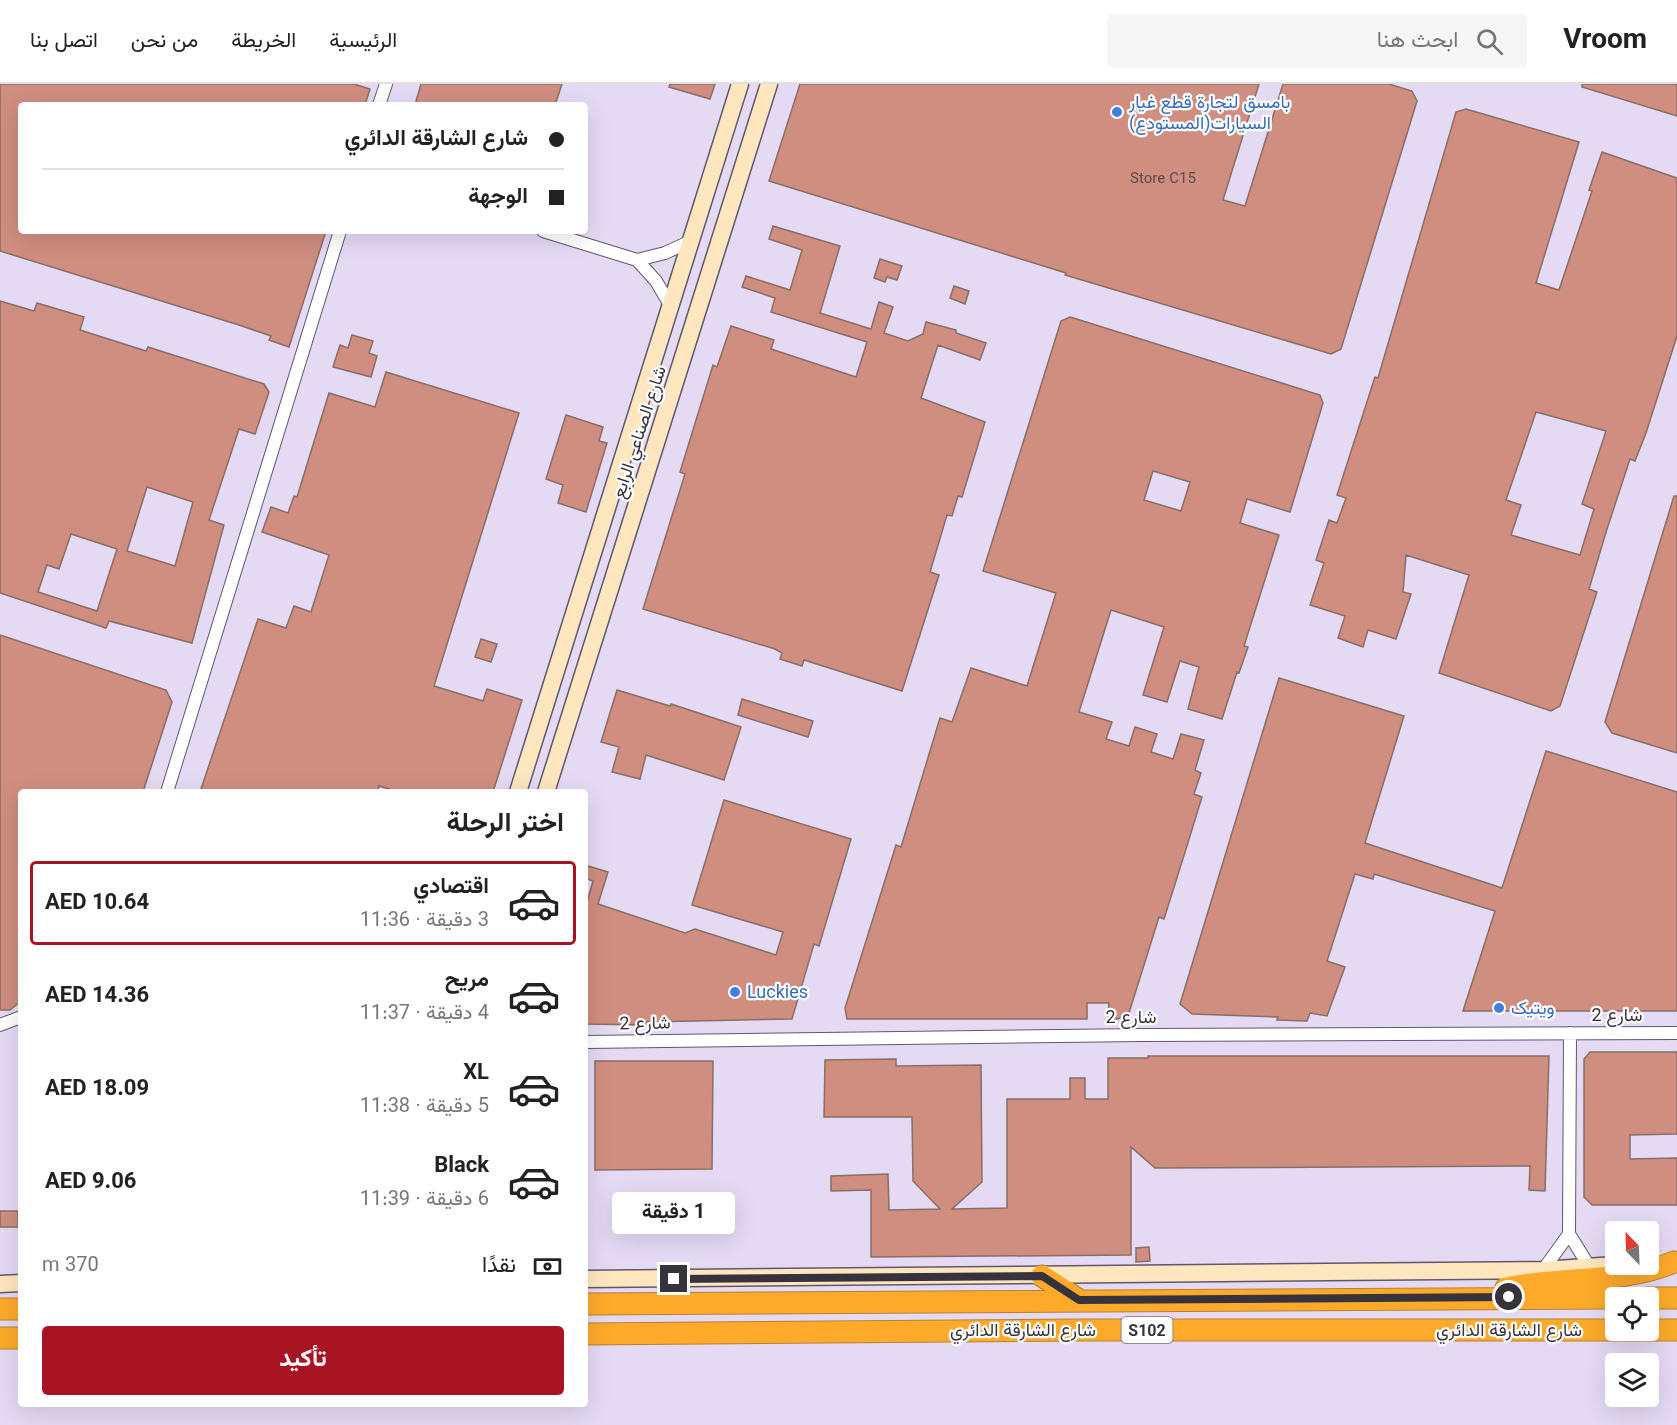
<!DOCTYPE html>
<html lang="ar">
<head>
<meta charset="utf-8">
<style>
  :root { --surface:#fff; --page:#f6f6f6; --text:#222; --muted:#767676; --line:#e0e0e0; --accent:#a91424 }
  body { margin:0; font-family:Georgia,Vazirmatn,serif; background:var(--page); color:var(--text); direction:rtl; height:100vh; display:flex; flex-direction:column; font-size:22px; white-space:nowrap }
  * { box-sizing:border-box; margin:0 }
  p { font-size:20px; color:var(--muted) }
  .icon { flex:none; width:33px; height:33px; fill:none; stroke:currentColor; stroke-width:2; stroke-linecap:round; stroke-linejoin:round }
  .map { position:relative; flex:1; overflow:hidden; direction:ltr }
  .panel { position:absolute; left:18px; top:705px; width:570px; height:618px; display:flex; flex-direction:column; background:var(--surface); border-radius:6px; box-shadow:0 6px 24px #0002; direction:rtl }
  .panel>* { flex:none }
  .guide { position:absolute; left:18px; top:18px; width:570px; height:132px; border-radius:6px; box-shadow:0 6px 24px #0002; direction:rtl; display:grid; align-content:center; height:132px; padding:0 24px; background:var(--surface) }
  .needle { width:39px; rotate:337deg }
  .controls { position:absolute; left:1605px; top:1137px; display:grid; gap:12px }
  .controls a { display:grid; place-items:center; width:54px; height:54px; border-radius:6px; background:var(--surface); box-shadow:0 6px 24px #0002; font-size:30px }
  .end { position:absolute; width:27px; height:27px; margin:-14px; border:8px solid #37333d; background:#fff; box-shadow:0 0 0 3px #fff }
  .from { border-radius:50% }
  .bubble { position:absolute; height:42px; border-radius:6px; background:var(--surface); box-shadow:0 6px 24px #0002; font-size:20px; font-weight:700; line-height:42px; text-align:center; direction:rtl }
  .guide b { display:flex; align-items:center; gap:21px; height:57px; font-size:22px }
  .guide b+b { border-top:2px solid var(--line) }
  .guide i { width:15px; height:15px; background:var(--text) }
  ul { padding:0; list-style:none }
  li { display:flex; align-items:center; gap:18px; height:84px; margin:0 12px 9px; padding:0 12px; border:3px solid transparent; border-radius:6px }
  li div { flex:1 }
  li b { display:block; font-size:22px }
  li em { font-style:normal; font-weight:700 }
  li.on { border-color:var(--accent) }
  li>.icon { width:54px; height:54px; stroke-width:1.5 }
  h2 { padding:0 24px; font-size:27px; line-height:72px }
  .pay { display:flex; align-items:center; gap:15px; height:66px; padding:0 24px; font-size:22px }
  .pay p { margin-inline-start:auto }
  .button { display:flex; gap:12px; margin-top:auto; padding:12px 24px }
  .button a { flex:1; height:69px; border-radius:6px; background:var(--accent); color:#fff; font-size:24px; font-weight:700; line-height:69px; text-align:center }
  header { display:flex; align-items:center; gap:36px; box-sizing:border-box; height:84px; padding:0 30px; background:var(--surface); border-bottom:2px solid var(--line) }
  header strong { font-size:28px }
  nav { display:flex; gap:33px; margin-inline-start:auto; font-size:21px }
  .search { width:420px; height:54px; background:var(--page); display:flex; align-items:center; gap:15px; box-sizing:border-box; padding:0 21px; border-radius:6px; color:var(--muted); font-size:22px }
  .map>svg:first-child { display:block }
</style>
</head>
<body>
<header>
<strong>Vroom</strong>
<div class="search"><svg class="icon" aria-label="search" viewBox="0 0 24 24"><circle cx="10" cy="10" r="6"/><path d="M15 15l6 6"/></svg>ابحث هنا</div>
<nav><a>الرئيسية</a><a>الخريطة</a><a>من نحن</a><a>اتصل بنا</a></nav>
</header>
<div class="map">
<svg width="1677" height="1341" viewBox="0 0 1677 1341">
  <rect width="100%" height="100%" fill="#e4daf4"/>
  <path fill="#d08e80" stroke="#896d66" stroke-width="1.5" fill-rule="evenodd" d="M0 0H354L370 5 365 21H21V147H326L289 263 269 256 271 252 239 241 0 167Z
    M421 0H562L555 21H415Z
    M670 0H715L710 15 669 3Z
    M800 0H1259L1223 116 1245 122 1283 0H1389L1412 7 1417 17 1341 265 1331 270 1065 191 1066 189 769 97Z
    M1582 0H1677V32L1582 3Z
    M1466 25 1579 58 1536 199 1559 206 1592 107 1589 106 1602 68 1677 94V252L1646 349 1635 377 1630 375 1607 445 1589 505 1597 508 1560 622 1551 627 1439 589 1469 491 1406 471 1403 508 1411 510 1396 555 1368 546 1363 563 1338 554 1345 532 1310 521 1324 479 1316 476 1329 436 1337 439 1346 414 1337 411 1375 293 1378 294 1456 28ZM1536 328 1606 347 1582 420 1594 425 1580 471 1511 451 1521 421 1506 416Z
    M773 142 840 162 820 229 871 245 879 218 893 223 884 249 908 257 923 250 926 238 956 246V249L986 259 980 276 938 261 921 314 985 338 962 413 958 412 952 432 947 431 930 488 939 491 902 607 804 576 802 582 780 575 782 569 775 565 643 525 685 390 680 388 713 281 717 283 731 242 774 256 771 265 856 293 867 258 771 228 775 214 742 203 746 192 790 206 802 166 769 155Z
    M880 175 902 182 897 196 887 193 885 198 874 194Z
    M954 202 969 207 965 220 950 214Z
    M0 217 34 227 37 219 84 233 80 246 146 267 148 263 264 300 269 308 255 350 239 345 209 436 224 441 192 559 109 537 106 544 0 509ZM147 403 193 418 175 482 127 467ZM71 450 117 465 97 527 38 508 47 481 59 485Z
    M1070 233 1320 311 1323 319 1290 428 1247 415 1240 439 1279 451 1244 562 1248 563 1239 589 1237 588 1222 635 1188 625 1199 583 1180 577 1167 618 1143 611 1164 543 1111 526 1079 628 1112 638 1106 655 1129 662 1135 643 1157 650 1151 668 1173 675 1181 650 1204 656 1195 686 1201 689 1194 710 1202 713 1186 765 1164 835 1159 833 1129 929 1118 935H1108L1109 919H1087V935H847L845 924 896 761 901 763 940 634 952 638 971 584 1027 602 1056 509 983 487 1061 237ZM1153 387 1190 398 1181 427 1144 416Z
    M352 251 373 257 369 269 377 272 371 293 333 283 340 261 348 264Z
    M386 288 519 329 434 602 483 617 487 605 522 616 493 708H399L379 702 378 708H200L258 535 286 544 294 522 311 528 329 471 262 448 271 423 288 429 294 412 297 413 329 309 375 323Z
    M566 331 603 343 599 357 607 359 586 428 558 419 563 401 546 395Z
    M1674 412H1677V669L1612 649 1605 638Z
    M0 551 166 606 172 618 143 708H21V917L10 926H0Z
    M481 555 497 560 491 578 475 573Z
    M1279 594 1404 632 1365 759 1502 804 1546 667 1677 708V927H1463L1495 827 1374 790 1373 795 1355 790 1327 877 1345 883 1327 932 1310 929 1307 937 1277 936 1278 933 1192 930 1180 920Z
    M617 606 670 622 671 620 741 643 724 696 646 671 640 695 612 688 619 663 601 658Z
    M742 615 813 637 808 653 738 631Z
    M724 716 851 755 819 862 814 860 792 935 646 938V941L585 940V825L593 797 585 794V781L608 788 598 820 685 849 695 845 776 871 783 848 692 821Z
    M1590 968H1677V1050L1630 1051V1075L1677 1074V1121H1592L1584 1113V975Z
    M1148 972H1549L1545 1107 1529 1106 1530 1082 1155 1084 1131 1063V1171L871 1173V1106L831 1107V1092L888 1090 889 1126 940 1125 913 1097 912 1033H824L825 976 896 975V982L981 981 982 1098 952 1125 1007 1124V1015H1070V994H1085V1015H1108V974H1148Z
    M595 977H713L712 1085 595 1086Z
    M0 1127H18V1143H0Z
    M1149 1163 1150 1177 1136 1178V1164Z"/>
  <g fill="none" stroke-linecap="round" stroke-linejoin="round">
    <defs>
      <path id="street" d="M379 21 386 0
        M543 147 637 176 665 169 691 157
        M637 176 656 197 670 221
        M167 708 340 147
        M0 941 21 933
        M1570 949 1569 1150 1589 1182
        M585 958 1142 951 1677 949
        M1543 1186 1569 1150"/>
      <path id="secondary" d="M518 708 740 0
        M546 708 769 0
        M585 1195 1543 1186 1629 1180
        M0 1200 21 1199"/>
      <path id="highway" d="M1042 1192 1079 1216
        M1506 1204C1561 1192 1622 1200 1674 1178
        M1648 1214H1677
        M585 1220 1616 1214
        M0 1225H21
        M585 1250 1084 1246H1677
        M0 1254H21"/>
    </defs>
    <use href="#street" stroke="#60576d" stroke-width="14"/>
    <use href="#secondary" stroke="#60576d" stroke-width="19"/>
    <use href="#highway" stroke="#b88031" stroke-width="23"/>
    <use href="#street" stroke="#fff" stroke-width="12"/>
    <use href="#secondary" stroke="#fee6bf" stroke-width="16"/>
    <use href="#highway" stroke="#fdaa2a" stroke-width="21"/>
  </g>
  <g fill="none" stroke-linecap="round" stroke-linejoin="round">
    <path stroke="#37333d" stroke-width="8" d="M674 1195 1042 1192 1079 1216 1509 1213"/>
  </g>
  <g fill="#3f7fe0" stroke="#fff" stroke-width="2">
    <circle cx="1117" cy="28" r="6"/>
    <circle cx="735" cy="908" r="6"/>
    <circle cx="1499" cy="924" r="6"/>
  </g>
  <g text-anchor="middle" stroke-width="4.5" stroke-linejoin="round" paint-order="stroke">
    <g font-size="15" fill="#5d4a4e">
      <text x="1163" y="99">Store C15</text>
    </g>
    <rect fill="#fff" stroke="#737077" stroke-width="1.5" x="1121.5" y="1233" width="51" height="26" rx="4.5"/>
    <g font-size="16" font-weight="bold" fill="#37333d">
      <text x="1147" y="1252">S102</text>
    </g>
    <g font-size="18" fill="#366cbe" stroke="#fff" text-anchor="start">
      <text x="1129" y="24">بامسق لتجارة قطع غيار<tspan x="1129" dy="21">السيارات(المستودع)</tspan></text>
      <text x="747" y="914">Luckies</text>
      <text x="1511" y="930">ویتیک</text>
    </g>
    <g font-size="18" fill="#37333d" stroke="#fff">
      <text transform="translate(639 348) rotate(-72)" y="6">شارع الصناعي الرابع</text>
      <text x="1617" y="937">شارع 2</text>
      <text x="1131" y="939">شارع 2</text>
      <text transform="translate(645 939) rotate(-1)" y="6">شارع 2</text>
      <text x="1023" y="1252">شارع الشارقة الدائري</text>
      <text x="1509" y="1252">شارع الشارقة الدائري</text>
    </g>
  </g>
</svg>
<div class="controls">
<a><svg class="needle" viewBox="-14 -14 28 28"><path d="M0-13l5 13h-10z" fill="#e53935"/><path d="M0 13l5-13h-10z" fill="#767676"/></svg></a>
<a><svg class="icon" aria-label="locate" viewBox="0 0 24 24"><circle cx="12" cy="12" r="6"/><path d="M12 2v4M12 18v4M2 12h4M18 12h4"/></svg></a>
<a><svg class="icon" aria-label="layers" viewBox="0 0 24 24"><path d="M12 4l9 5-9 5-9-5zM3 14l9 5 9-5"/></svg></a>
</div>
<i class="end from" style="left:1509px;top:1213px"></i>
<i class="end" style="left:674px;top:1195px"></i>
<div class="bubble" style="left:612px;top:1108px;width:123px">1 دقيقة</div>
<div class="guide">
<b><i class="from"></i>شارع الشارقة الدائري</b>
<b><i></i>الوجهة</b>
</div>
<section class="panel">
<h2>اختر الرحلة</h2>
<ul>
<li class="on"><svg class="icon" aria-label="car" viewBox="0 0 24 24"><path d="M5 17H2v-5l4-1 3-4h7l3 4 3 1v5h-3M9 17h6M6 11h13"/><circle cx="7" cy="17" r="2"/><circle cx="17" cy="17" r="2"/></svg><div><b>اقتصادي</b><p>3 دقيقة · 11:36</p></div><em>AED 10.64</em></li>
<li><svg class="icon" aria-label="car" viewBox="0 0 24 24"><path d="M5 17H2v-5l4-1 3-4h7l3 4 3 1v5h-3M9 17h6M6 11h13"/><circle cx="7" cy="17" r="2"/><circle cx="17" cy="17" r="2"/></svg><div><b>مريح</b><p>4 دقيقة · 11:37</p></div><em>AED 14.36</em></li>
<li><svg class="icon" aria-label="car" viewBox="0 0 24 24"><path d="M5 17H2v-5l4-1 3-4h7l3 4 3 1v5h-3M9 17h6M6 11h13"/><circle cx="7" cy="17" r="2"/><circle cx="17" cy="17" r="2"/></svg><div><b>XL</b><p>5 دقيقة · 11:38</p></div><em>AED 18.09</em></li>
<li><svg class="icon" aria-label="car" viewBox="0 0 24 24"><path d="M5 17H2v-5l4-1 3-4h7l3 4 3 1v5h-3M9 17h6M6 11h13"/><circle cx="7" cy="17" r="2"/><circle cx="17" cy="17" r="2"/></svg><div><b>Black</b><p>6 دقيقة · 11:39</p></div><em>AED 9.06</em></li>
</ul>
<div class="pay"><svg class="icon" aria-label="cash" viewBox="0 0 24 24"><path d="M3 7h18v10H3z"/><circle cx="12" cy="12" r="2"/></svg>نقدًا<p>370 m</p></div>
<div class="button"><a>تأكيد</a></div>
</section>
</div>
</body>
</html>
